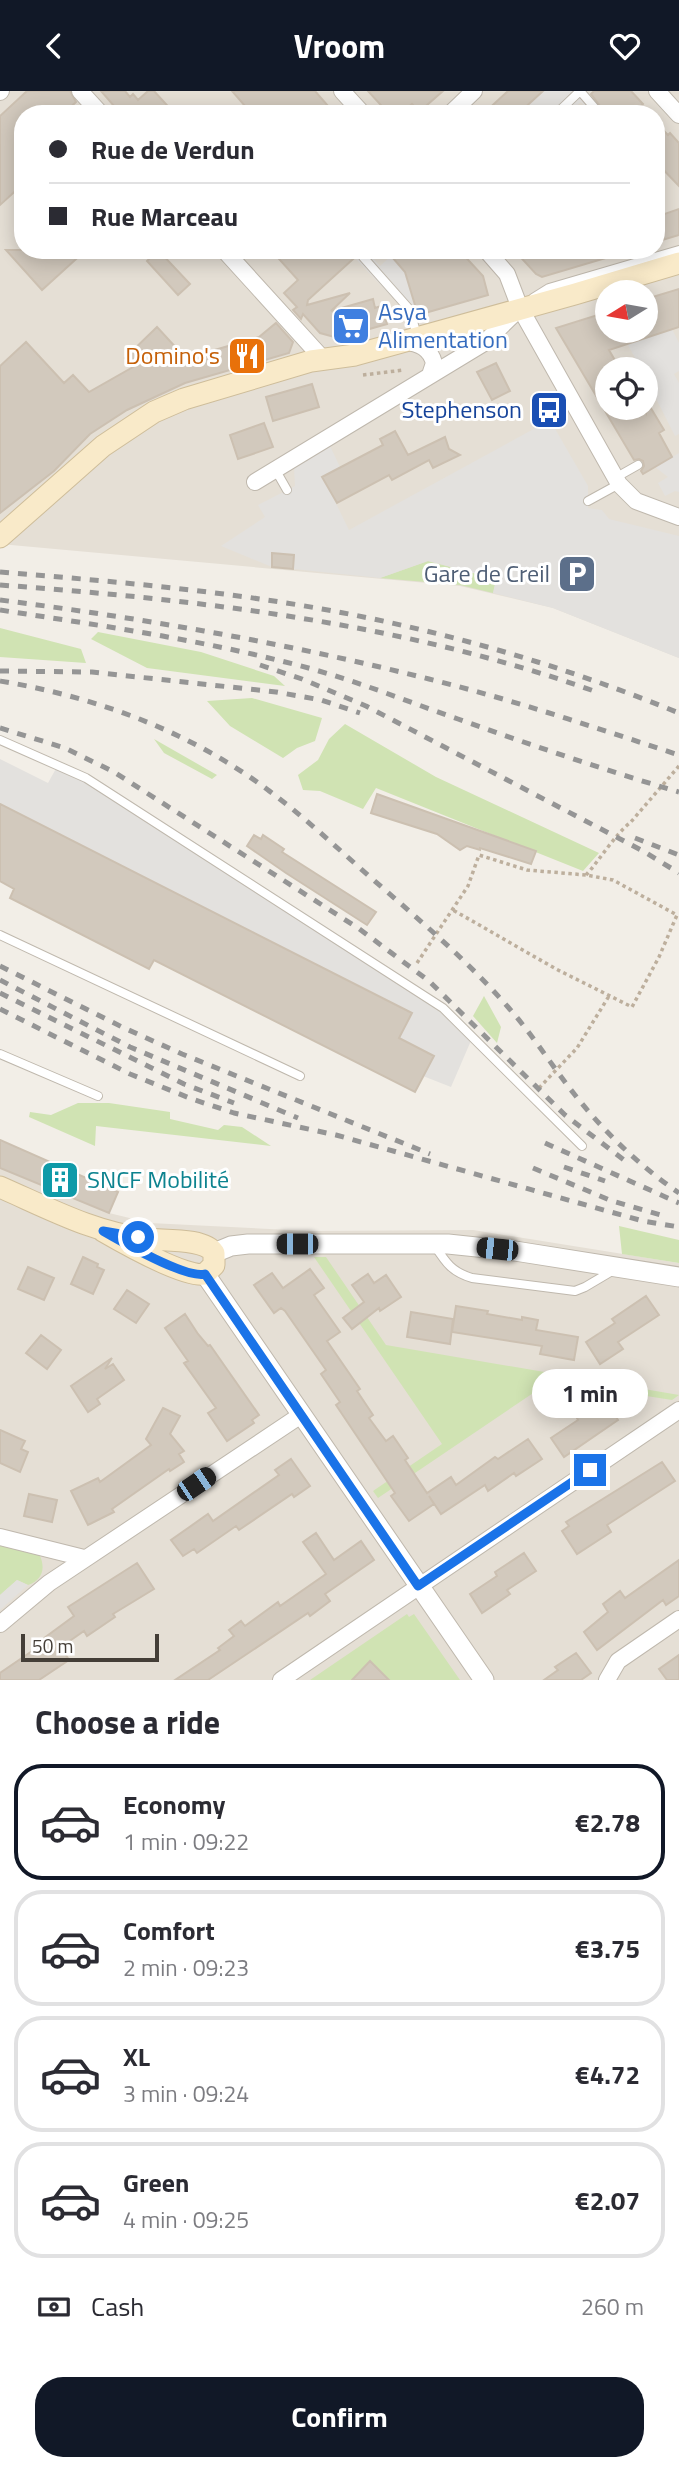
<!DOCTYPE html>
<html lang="en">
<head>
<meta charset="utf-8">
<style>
  :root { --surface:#fff; --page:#f2f2f3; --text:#2b2b33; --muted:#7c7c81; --line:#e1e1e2; --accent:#111827 }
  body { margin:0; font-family:"Titillium Web",sans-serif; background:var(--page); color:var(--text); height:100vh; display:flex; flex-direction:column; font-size:26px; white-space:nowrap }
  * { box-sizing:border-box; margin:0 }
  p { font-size:23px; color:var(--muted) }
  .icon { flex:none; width:38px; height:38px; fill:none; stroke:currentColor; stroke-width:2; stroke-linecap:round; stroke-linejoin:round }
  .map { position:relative; height:1589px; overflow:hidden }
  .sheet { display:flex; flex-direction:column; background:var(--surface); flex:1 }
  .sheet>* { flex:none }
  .banner { position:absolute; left:14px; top:14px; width:651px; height:154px; border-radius:28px; box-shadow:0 4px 18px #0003; display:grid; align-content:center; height:154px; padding:0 35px; background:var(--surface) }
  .needle { width:46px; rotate:259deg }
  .controls { position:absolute; left:595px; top:189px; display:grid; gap:14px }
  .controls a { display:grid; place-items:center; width:63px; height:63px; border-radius:50%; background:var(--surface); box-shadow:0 4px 18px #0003; font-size:35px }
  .scale { position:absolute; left:21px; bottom:18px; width:138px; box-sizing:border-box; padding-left:7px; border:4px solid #443e37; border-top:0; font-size:19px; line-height:24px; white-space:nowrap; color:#443e37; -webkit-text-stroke:5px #fff; paint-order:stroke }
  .end { position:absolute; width:32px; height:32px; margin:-16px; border:9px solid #1a73e8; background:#fff; box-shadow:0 0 0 4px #fff }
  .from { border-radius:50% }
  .bubble { position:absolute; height:49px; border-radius:24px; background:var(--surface); box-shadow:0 4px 18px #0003; font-size:23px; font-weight:700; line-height:49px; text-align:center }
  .car { position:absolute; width:21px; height:42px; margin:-21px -10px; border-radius:9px; box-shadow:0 0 5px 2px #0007; background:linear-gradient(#222 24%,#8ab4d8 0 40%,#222 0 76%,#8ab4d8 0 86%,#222 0) }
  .banner b { display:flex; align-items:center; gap:24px; height:66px; font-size:26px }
  .banner b+b { border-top:2px solid var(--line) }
  .banner i { width:18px; height:18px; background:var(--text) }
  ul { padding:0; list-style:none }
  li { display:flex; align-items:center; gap:21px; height:116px; margin:0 14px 10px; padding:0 21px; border:4px solid var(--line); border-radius:28px }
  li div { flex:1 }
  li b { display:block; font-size:26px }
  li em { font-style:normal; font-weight:700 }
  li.on { border-color:var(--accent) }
  li>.icon { width:63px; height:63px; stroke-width:1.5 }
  h2 { padding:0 35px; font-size:32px; line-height:84px }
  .pay { display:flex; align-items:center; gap:18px; height:77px; padding:0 35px; font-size:26px }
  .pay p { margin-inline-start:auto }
  .primary-button { display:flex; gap:14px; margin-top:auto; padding:14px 35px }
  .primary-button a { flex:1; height:80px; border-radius:28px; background:var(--accent); color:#fff; font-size:28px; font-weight:700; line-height:80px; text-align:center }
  header { display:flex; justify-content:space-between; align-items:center; height:91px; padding:0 35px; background:var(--accent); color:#fff; font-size:32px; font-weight:700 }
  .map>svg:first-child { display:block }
</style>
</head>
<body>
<header><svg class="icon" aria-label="back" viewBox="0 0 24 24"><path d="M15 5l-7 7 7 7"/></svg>Vroom<svg class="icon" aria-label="heart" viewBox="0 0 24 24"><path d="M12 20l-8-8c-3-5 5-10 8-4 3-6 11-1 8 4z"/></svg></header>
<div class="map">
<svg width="679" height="1589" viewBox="0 0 679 1589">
  <rect width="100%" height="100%" fill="#f2eee7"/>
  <path fill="#e5dfd5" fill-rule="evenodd" d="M0 0H679V567L553 517 460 495 0 453ZM23 23H656V159H23ZM607 201H646V240H607ZM607 278H646V317H607Z
    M0 1077 109 1122 150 1132 311 1140 473 1139 679 1172V1589H0Z"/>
  <path fill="#d0e3b3" d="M428 470 497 488 493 502 460 494 380 487Z
    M0 537 81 558 86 572 0 566Z
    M98 541 201 561 274 585 285 595 147 577 91 548Z
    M252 607 322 627 315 650 297 657 283 667 230 635 207 610Z
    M345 633 436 686 599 762 583 780 376 697 363 718 320 700 303 699 298 684 318 669 329 648Z
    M154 648 217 684 212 688 164 662Z
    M484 905 501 936 497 952 473 925Z
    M78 1012H109L170 1021V1028L218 1039 224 1034 242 1036 271 1055 96 1035 95 1055 29 1026 30 1021 51 1024Z
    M619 1135 679 1149V1172L622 1163Z
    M314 1166H326L386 1254 679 1304 672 1309 551 1290 378 1407 373 1400 442 1353Z
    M0 1451 39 1463C46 1476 43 1489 28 1494L17 1489 0 1504Z
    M407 1523 409 1526 414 1523 460 1589H389L370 1571 352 1589H310Z"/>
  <path fill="#e3e1de" d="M543 0H580L600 23H592L581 11 568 23H518Z
    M363 159H366L380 175 391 165 408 184 416 217 405 220 355 167Z
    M672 238 679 252V280L674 283 679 292V343L675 345 646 288V278H641L627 252Z
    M550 329 588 395V417L602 419 609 428 679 445V567L553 517 493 502 496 488 428 470 380 487 293 478V463L273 462 272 476 221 455 265 426 258 414 295 395 294 377 330 355 340 376 323 386 349 439Z
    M679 362V401L675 400 665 405 658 392 668 386 655 376Z
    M0 668 48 692 58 674 86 687 443 917 473 945 451 996 423 985 399 947 412 922 0 713Z
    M17 1489 28 1494 0 1519V1504Z"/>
  <path fill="#d2c9bd" stroke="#ccc0b1" stroke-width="2" d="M27 0H70L76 11 63 23H23V93L0 114V25Z
    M101 0H125L130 6 133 3 138 9 148 0H154L175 23H121Z
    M232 0H315L335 23H252Z
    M368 0H443L419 21 412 13 401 23H389Z
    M508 0H543L518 23H483Z
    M594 0H631L643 13 641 15 648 23H606L591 3Z
    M656 32 668 44 670 42 679 52V95L656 71Z
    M679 118V144L656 151V126Z
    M6 159H86L42 199Z
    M158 159 190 193 178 204 147 170Z
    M271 159H363L308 209 307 214 350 202 331 220 373 208 375 217 381 215 387 233 338 247 320 242 303 223 301 228 293 219 297 216 284 202 298 189Z
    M386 159H459L483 185 488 204 418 224 405 181Z
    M514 159H618L619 163 542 186 536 183Z
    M679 198V236L609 259 620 278H607V317H643L646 322V309L664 339 659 342 672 366 643 383 641 380 644 375 643 370 639 368 634 369 556 237 607 221V240H646V208Z
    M276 232 293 251 289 262 185 292 127 319 90 343 54 380 0 422V275L26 251 64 292 73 284 89 301 133 276 125 267 157 236 180 261 167 273 259 246Z
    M496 272 510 300 492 309 477 281Z
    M312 293 319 316 273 330 266 306Z
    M264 332 273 356 238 368 230 344Z
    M395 340 408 364 445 346 449 358 460 364 433 377 429 369 392 389 389 384 337 412 322 386 383 354 380 348Z
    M272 462 294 464 293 478 272 476Z
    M377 703 536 760 531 773 480 757V759L467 755 460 759 437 743 371 722Z
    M0 713 412 922 399 947 434 965 415 1001 154 869 149 878 10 807 14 798 0 790Z
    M254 744 261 748 263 744 284 758 282 761 376 821 367 834 286 782 247 755Z
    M0 1049 118 1101 109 1122 0 1077Z
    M83 1166 98 1173 97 1176 104 1179 93 1203 71 1193Z
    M28 1176 54 1187 44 1209 18 1198Z
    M310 1178 324 1197 314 1204 340 1241 327 1250 360 1298 357 1300 373 1324 369 1327 386 1350 393 1345 408 1367 405 1369 427 1402 451 1386 456 1394 495 1366 498 1368 528 1348 542 1368 516 1385 514 1382 488 1400 485 1394 441 1423 429 1405 434 1413 409 1430 391 1405 395 1402 336 1314 340 1311 321 1283 326 1279 285 1220 281 1217 274 1222 254 1194 272 1182 283 1197Z
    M368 1183 374 1192 386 1184 401 1206 380 1220 379 1217 352 1238 343 1227 364 1211 352 1194Z
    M127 1199 149 1213 136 1232 114 1218Z
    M646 1205 659 1224 618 1251 623 1258 600 1273 586 1251 615 1232 612 1228Z
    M456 1215 488 1220 487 1223 522 1229V1226L538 1229 536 1239 578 1246 574 1269 540 1263 542 1255 452 1241Z
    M411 1221 453 1228 450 1253 407 1246Z
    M185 1223 198 1243 208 1255 210 1254 259 1324 252 1329 254 1332 227 1350 208 1322 216 1317 184 1272 188 1270 165 1237Z
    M41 1244 61 1259 47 1278 26 1262Z
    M112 1267 105 1278 113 1273 124 1289 97 1308 100 1313 88 1321 71 1295Z
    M603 1307 618 1329 564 1366 551 1347 578 1329 576 1325Z
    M163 1317 180 1325 170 1343 184 1360 179 1363 184 1371 170 1380 169 1378 112 1418 114 1421 88 1434 71 1400 98 1387 100 1391 151 1354 146 1348Z
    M0 1339 25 1350 21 1358 28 1361 20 1381 0 1372Z
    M291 1368 310 1395 294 1406 292 1403 239 1439 236 1435 197 1462 194 1458 183 1465 171 1449 208 1423 213 1430 279 1384 275 1379Z
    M662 1371 675 1390 607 1434 611 1441 577 1463 562 1440 569 1435 566 1431Z
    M29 1403 57 1409 52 1431 24 1425Z
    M316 1442 334 1469 361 1450 374 1469 325 1503 330 1510 310 1525 308 1522 208 1589H175L220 1559 218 1557 234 1545 229 1539 241 1530 245 1535 278 1511 280 1515 326 1483 303 1451Z
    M524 1462 536 1480 507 1499 510 1503 482 1522 470 1503 497 1485 495 1481Z
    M679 1469V1505L666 1514 663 1509 597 1559 584 1541 608 1521 603 1513 620 1500 625 1507Z
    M137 1472 154 1498 113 1523 115 1526 87 1545 84 1540 61 1556 69 1569 39 1589H0V1582L38 1556 36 1553 74 1525 68 1516Z
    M576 1562 591 1582 581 1589H544L558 1579 555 1576Z
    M679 1564V1589H667L659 1578Z
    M370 1570 389 1589H352Z"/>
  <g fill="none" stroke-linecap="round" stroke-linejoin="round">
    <defs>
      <path id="service" d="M580 0 600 23
        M556 23 580 0
        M363 166 410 219 417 245
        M533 207 549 197 679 159
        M275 378 287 399
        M615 387 638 374
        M588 410 619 393
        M0 649 86 687 443 917 582 1055
        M0 844 300 985
        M0 963 98 1005
        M435 1155C446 1172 452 1181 472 1187L575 1200 585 1196 612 1180"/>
      <path id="minor" d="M80 0 101 23
        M342 0 363 23
        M657 0 679 24
        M0 1 1 0
        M450 23 474 0
        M224 159 323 268
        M486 159 507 183 520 217 619 393 636 410 679 426
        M405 251C419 252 430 257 434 272L430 284
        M255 391 484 252 519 218
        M0 1446 84 1467
        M0 1533 49 1492 301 1324
        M281 1589 679 1319
        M607 1589 618 1570 679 1528"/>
      <path id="tertiary" d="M214 1162 231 1155 248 1153H448L515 1160 679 1186
        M205 1183 484 1589"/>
      <path id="secondary" d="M0 446 103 355 154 321 184 308 311 270 355 264 575 203 679 172
        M0 1096C48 1117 94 1142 147 1148 165 1150 204 1147 214 1162V1174L205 1183C187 1188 122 1151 103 1140"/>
    </defs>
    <use href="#service" stroke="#bfb8ad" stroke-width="10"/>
    <use href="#minor" stroke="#bfb8ad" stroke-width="18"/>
    <use href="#tertiary" stroke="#bfb8ad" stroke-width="21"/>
    <use href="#secondary" stroke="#cebd9a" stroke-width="23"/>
    <path stroke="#bdaf9d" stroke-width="3.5" stroke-dasharray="3.5 3.5" stroke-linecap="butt" d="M363 284 404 279
      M586 784C599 770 616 742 630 732L679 675
      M417 872 468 795 479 764 527 779 586 784 613 789 677 824 659 866 632 916 556 878 453 819
      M539 997 577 957 609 905"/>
    <use href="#service" stroke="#fff" stroke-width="8"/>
    <use href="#minor" stroke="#fff" stroke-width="16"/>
    <use href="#tertiary" stroke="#fff" stroke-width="19"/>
    <use href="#secondary" stroke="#f9eac9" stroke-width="21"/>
    <path stroke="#959595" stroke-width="5" stroke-dasharray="9 9" stroke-linecap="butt" d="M0 481C108 490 216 499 322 518 445 540 564 575 679 622
      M0 494C202 509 402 532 594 600
      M0 509C142 527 291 553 429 588 514 609 596 637 679 664
      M0 519C104 535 210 550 312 578 362 592 409 611 458 628 531 654 604 679 679 701
      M260 574 302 588 366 615 643 760 679 782
      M0 580 92 581 276 601 321 609 360 622
      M0 590C96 606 189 640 268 699 303 725 335 755 369 785 417 827 465 867 508 916 532 943 552 975 575 1004 605 1042 640 1075 679 1102
      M0 637 65 657 114 681 358 837 429 890 565 1024 628 1072
      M635 747 679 764
      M0 875 122 936 182 963 430 1063
      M0 889 130 956 298 1027
      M0 902 184 993 234 1012
      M0 918 130 983 192 1008 234 1022 336 1044 643 1130 679 1136
      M545 1052 679 1112
      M564 1076 605 1090
      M533 1077 612 1110 668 1126"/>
  </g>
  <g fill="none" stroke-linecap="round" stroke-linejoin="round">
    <path stroke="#1a73e8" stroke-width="9" d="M138 1146 103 1140C122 1151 187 1188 205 1183L418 1495 590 1379"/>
  </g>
  <defs>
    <symbol id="supermarket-square" viewBox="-11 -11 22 22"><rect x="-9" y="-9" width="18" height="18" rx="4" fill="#3f7fe0" stroke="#fff"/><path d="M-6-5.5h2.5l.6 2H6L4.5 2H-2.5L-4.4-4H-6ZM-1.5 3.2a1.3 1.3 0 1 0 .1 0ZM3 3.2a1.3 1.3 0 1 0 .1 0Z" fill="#fff"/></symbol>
    <symbol id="restaurant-square" viewBox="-11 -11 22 22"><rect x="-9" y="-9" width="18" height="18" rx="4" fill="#e8710a" stroke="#fff"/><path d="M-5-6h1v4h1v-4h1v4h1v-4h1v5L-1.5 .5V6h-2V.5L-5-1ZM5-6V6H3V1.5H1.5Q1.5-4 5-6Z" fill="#fff"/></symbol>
    <symbol id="bus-square" viewBox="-11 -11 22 22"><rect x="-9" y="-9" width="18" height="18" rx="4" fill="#1a4fb4" stroke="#fff"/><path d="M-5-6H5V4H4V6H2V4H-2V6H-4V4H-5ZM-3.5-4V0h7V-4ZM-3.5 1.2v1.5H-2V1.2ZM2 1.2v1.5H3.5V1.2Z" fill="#fff"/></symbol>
    <symbol id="parking-square" viewBox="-11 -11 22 22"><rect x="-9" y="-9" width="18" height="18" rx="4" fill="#5c6f8a" stroke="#fff"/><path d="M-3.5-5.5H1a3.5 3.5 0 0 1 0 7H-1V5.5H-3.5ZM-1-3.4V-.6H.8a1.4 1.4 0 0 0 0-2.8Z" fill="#fff"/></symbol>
    <symbol id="building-square" viewBox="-11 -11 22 22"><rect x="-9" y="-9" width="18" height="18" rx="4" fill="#0f9aa8" stroke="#fff"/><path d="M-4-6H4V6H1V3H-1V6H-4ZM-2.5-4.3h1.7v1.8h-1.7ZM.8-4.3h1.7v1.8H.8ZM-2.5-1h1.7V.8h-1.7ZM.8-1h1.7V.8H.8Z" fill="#fff"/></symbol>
  </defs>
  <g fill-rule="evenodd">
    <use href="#supermarket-square" x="329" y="213" width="44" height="44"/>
    <use href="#restaurant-square" x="225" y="243" width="44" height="44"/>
    <use href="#bus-square" x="527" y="297" width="44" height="44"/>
    <use href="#parking-square" x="555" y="461" width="44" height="44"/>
    <use href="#building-square" x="38" y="1067" width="44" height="44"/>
  </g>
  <g text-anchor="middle" stroke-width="6" stroke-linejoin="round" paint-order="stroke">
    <g font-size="24" fill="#366cbe" stroke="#fff" text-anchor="start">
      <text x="378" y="229">Asya<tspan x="378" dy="28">Alimentation</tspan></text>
    </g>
    <g font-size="24" fill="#c56008" stroke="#fff" text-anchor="end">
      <text x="220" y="273">Domino's</text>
    </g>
    <g font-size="24" fill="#164399" stroke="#fff" text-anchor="end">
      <text x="522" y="327">Stephenson</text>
    </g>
    <g font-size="24" fill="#4e5e75" stroke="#fff" text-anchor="end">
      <text x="550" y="491">Gare de Creil</text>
    </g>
    <g font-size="24" fill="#0d838f" stroke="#fff" text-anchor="start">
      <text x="87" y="1097">SNCF Mobilité</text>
    </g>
  </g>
</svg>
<div class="controls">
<a><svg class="needle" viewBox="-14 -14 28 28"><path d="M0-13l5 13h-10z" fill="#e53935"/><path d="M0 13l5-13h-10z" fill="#7c7c81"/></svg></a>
<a><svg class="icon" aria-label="locate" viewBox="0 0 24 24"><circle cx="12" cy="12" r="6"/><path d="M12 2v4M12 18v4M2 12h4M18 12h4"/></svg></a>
</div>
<div class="scale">50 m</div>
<i class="end from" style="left:138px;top:1146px"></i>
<i class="end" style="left:590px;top:1379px"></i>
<div class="bubble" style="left:532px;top:1278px;width:116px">1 min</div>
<i class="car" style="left:297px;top:1153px;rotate:270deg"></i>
<i class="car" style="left:497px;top:1158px;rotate:276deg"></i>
<i class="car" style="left:196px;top:1393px;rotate:56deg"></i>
<div class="banner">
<b><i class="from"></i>Rue de Verdun</b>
<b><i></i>Rue Marceau</b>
</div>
</div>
<section class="sheet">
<h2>Choose a ride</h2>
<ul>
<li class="on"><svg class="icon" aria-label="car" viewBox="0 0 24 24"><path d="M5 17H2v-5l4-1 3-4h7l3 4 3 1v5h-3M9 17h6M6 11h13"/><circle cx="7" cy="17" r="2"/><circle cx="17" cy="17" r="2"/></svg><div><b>Economy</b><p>1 min · 09:22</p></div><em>€2.78</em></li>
<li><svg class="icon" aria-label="car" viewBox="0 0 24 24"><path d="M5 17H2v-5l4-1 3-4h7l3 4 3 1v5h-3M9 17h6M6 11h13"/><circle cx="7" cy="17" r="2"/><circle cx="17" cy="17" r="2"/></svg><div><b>Comfort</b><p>2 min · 09:23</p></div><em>€3.75</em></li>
<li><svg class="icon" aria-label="car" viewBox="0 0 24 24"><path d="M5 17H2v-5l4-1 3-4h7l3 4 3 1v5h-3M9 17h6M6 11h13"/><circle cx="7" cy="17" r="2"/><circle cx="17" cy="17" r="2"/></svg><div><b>XL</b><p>3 min · 09:24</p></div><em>€4.72</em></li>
<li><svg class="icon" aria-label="car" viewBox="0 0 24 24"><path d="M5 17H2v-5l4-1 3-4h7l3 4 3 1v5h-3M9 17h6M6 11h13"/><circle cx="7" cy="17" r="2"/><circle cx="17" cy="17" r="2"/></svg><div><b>Green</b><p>4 min · 09:25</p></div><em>€2.07</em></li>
</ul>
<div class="pay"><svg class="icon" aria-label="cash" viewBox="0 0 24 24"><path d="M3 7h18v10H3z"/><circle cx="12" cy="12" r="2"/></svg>Cash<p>260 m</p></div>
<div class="primary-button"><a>Confirm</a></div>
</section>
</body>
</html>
